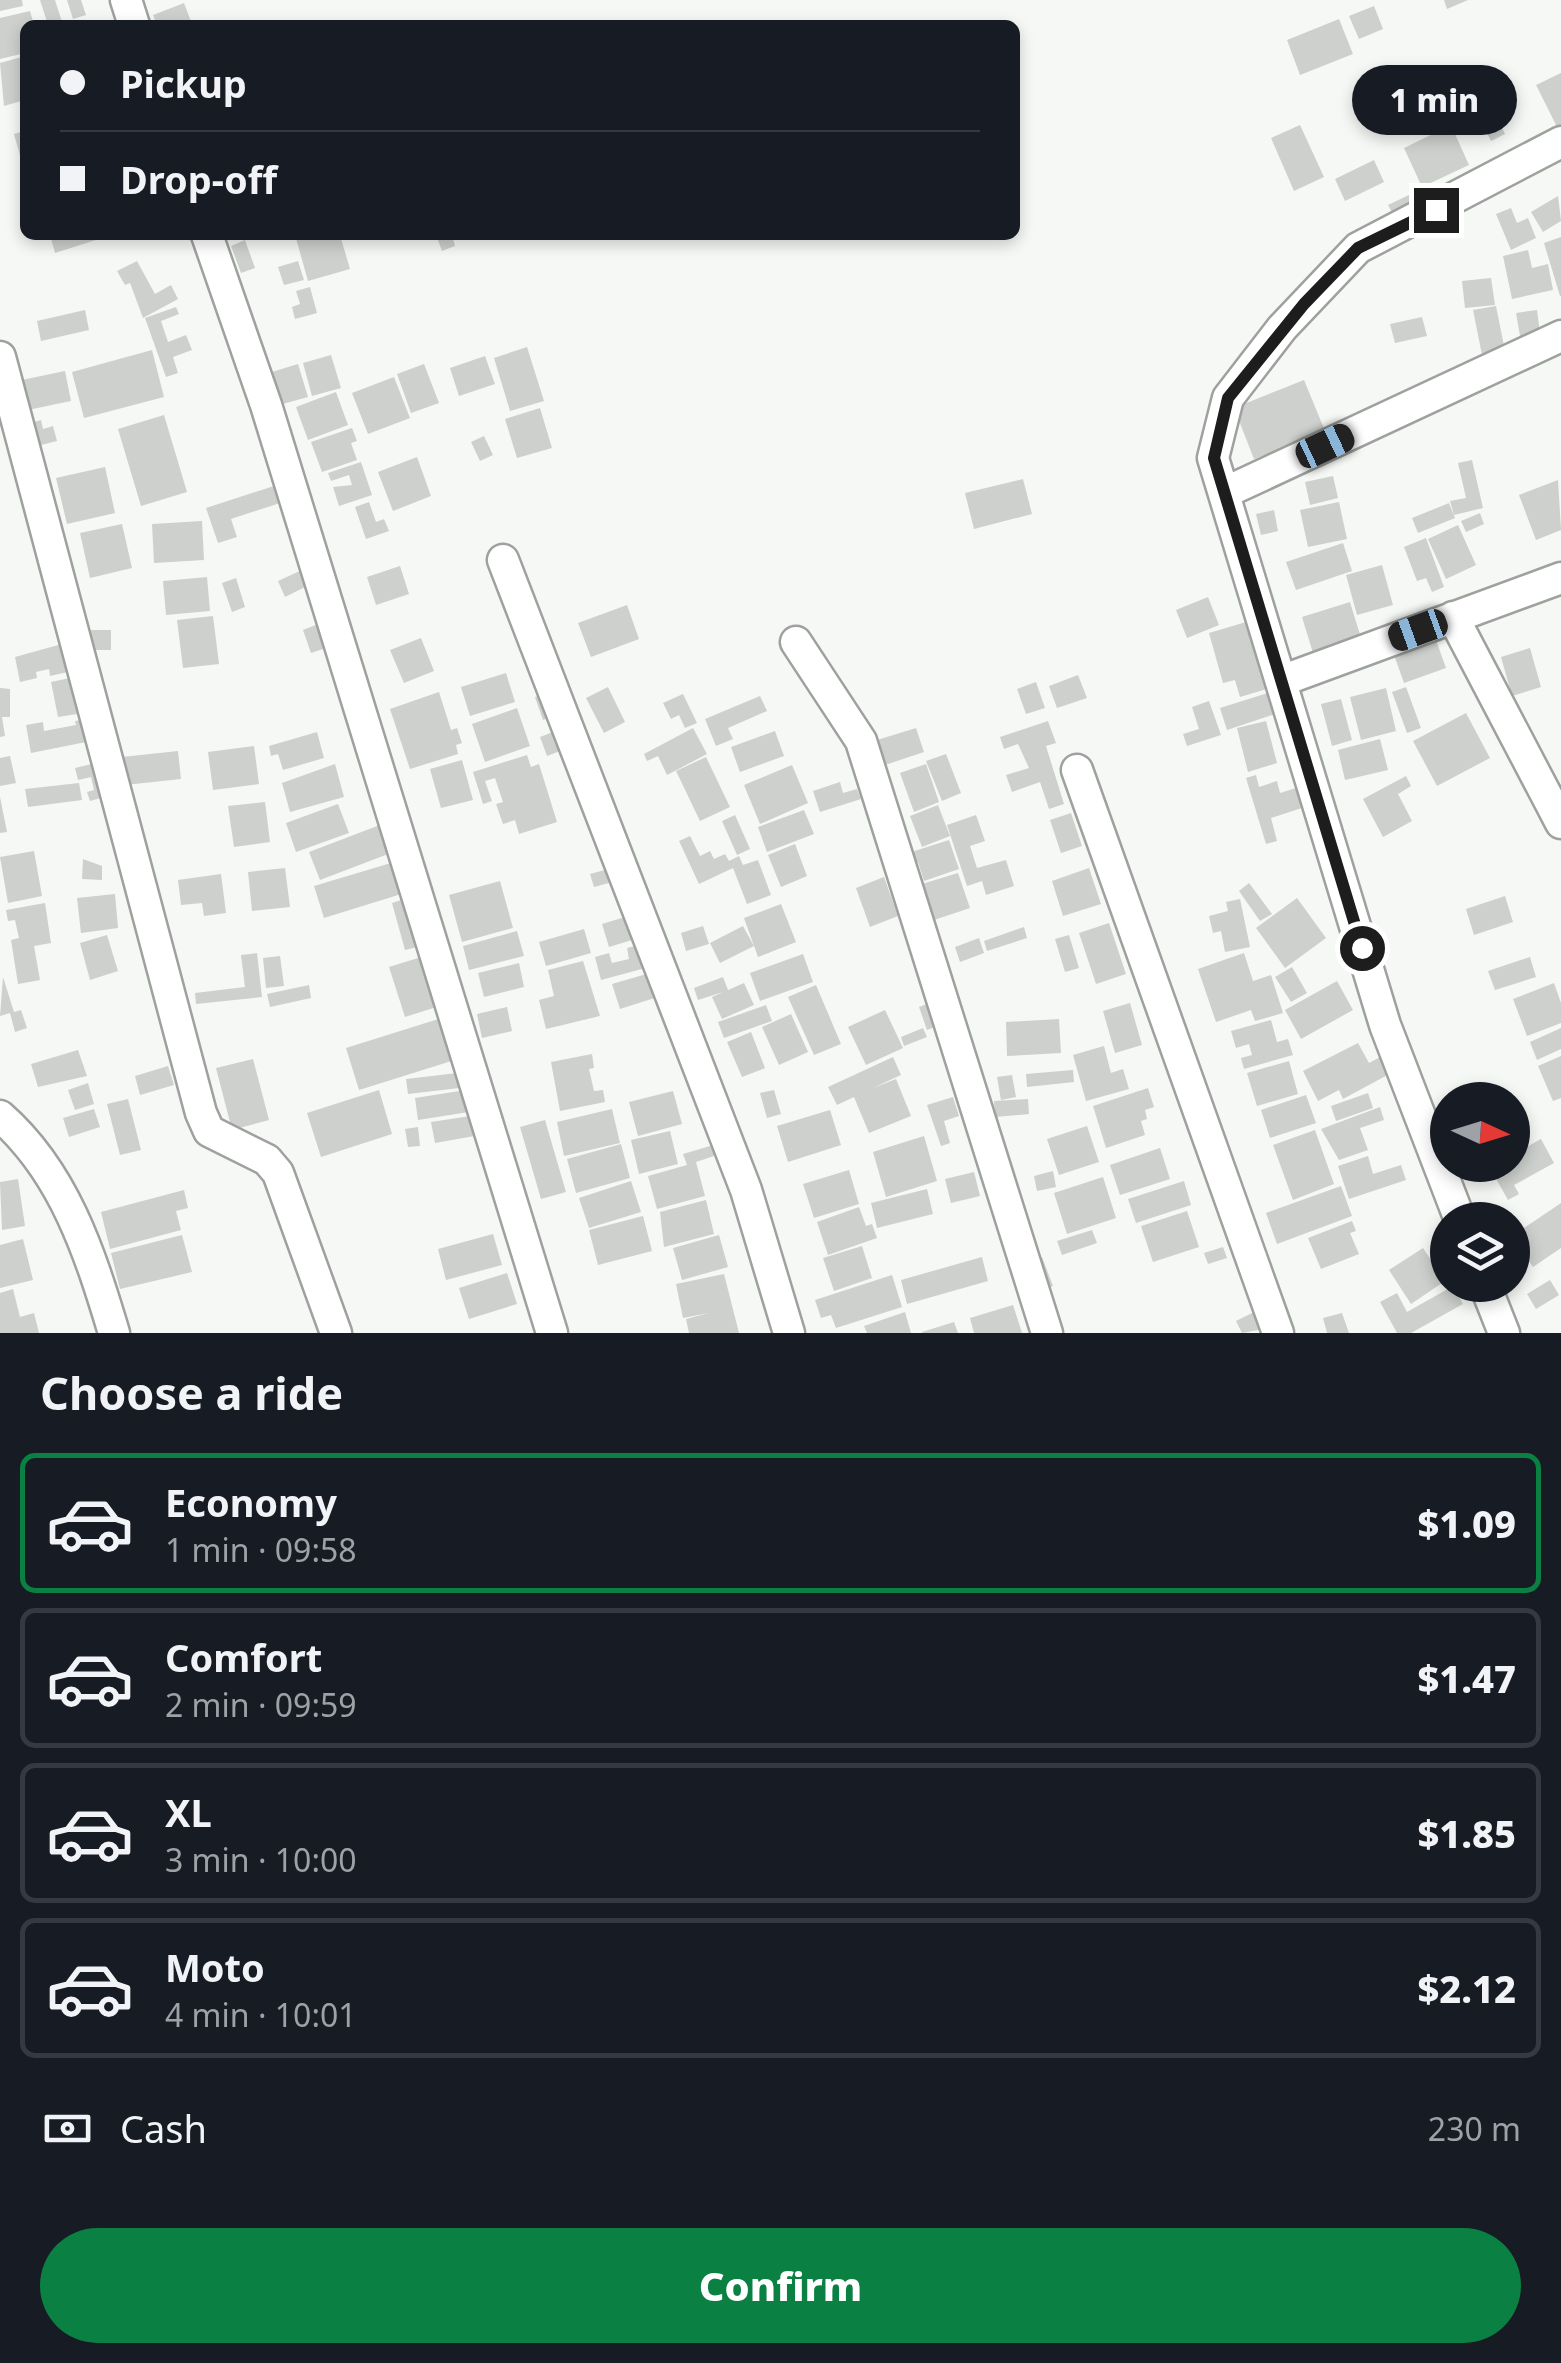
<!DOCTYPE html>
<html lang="en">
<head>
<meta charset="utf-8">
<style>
  :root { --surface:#171b24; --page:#20242c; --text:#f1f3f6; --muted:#9ea1a6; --line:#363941; --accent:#0b8043 }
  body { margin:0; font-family:"Noto Sans",sans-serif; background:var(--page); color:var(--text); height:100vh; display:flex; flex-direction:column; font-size:38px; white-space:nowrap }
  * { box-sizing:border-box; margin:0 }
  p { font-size:32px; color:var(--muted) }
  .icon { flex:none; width:55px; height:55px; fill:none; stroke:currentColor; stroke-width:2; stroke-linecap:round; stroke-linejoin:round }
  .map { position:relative; height:1333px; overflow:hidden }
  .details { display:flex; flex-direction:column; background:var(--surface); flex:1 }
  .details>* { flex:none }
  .top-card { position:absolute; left:20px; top:20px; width:1000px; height:220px; border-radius:15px; box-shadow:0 5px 15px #0003; display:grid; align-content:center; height:220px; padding:0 40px; background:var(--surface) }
  .needle { width:65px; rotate:94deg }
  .tools { position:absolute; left:1430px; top:1082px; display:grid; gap:20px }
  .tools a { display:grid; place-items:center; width:100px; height:100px; border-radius:50%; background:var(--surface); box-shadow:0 5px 15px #0003; font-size:50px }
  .end { position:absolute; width:45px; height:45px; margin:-22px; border:12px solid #1c1d1c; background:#fff; box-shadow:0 0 0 5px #fff }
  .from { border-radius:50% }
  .bubble { position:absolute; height:70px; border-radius:35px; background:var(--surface); box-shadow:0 5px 15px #0003; font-size:32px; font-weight:800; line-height:70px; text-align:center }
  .car { position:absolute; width:30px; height:60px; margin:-30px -15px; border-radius:12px; box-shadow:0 0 8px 2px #0007; background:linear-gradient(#222 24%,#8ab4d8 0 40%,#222 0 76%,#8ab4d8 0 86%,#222 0) }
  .top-card b { display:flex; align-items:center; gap:35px; height:95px; font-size:38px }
  .top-card b+b { border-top:2px solid var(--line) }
  .top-card i { width:25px; height:25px; background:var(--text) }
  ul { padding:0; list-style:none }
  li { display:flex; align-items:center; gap:30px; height:140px; margin:0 20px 15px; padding:0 20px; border:5px solid var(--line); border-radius:15px }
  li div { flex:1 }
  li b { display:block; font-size:38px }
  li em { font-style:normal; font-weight:800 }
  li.on { border-color:var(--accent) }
  li>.icon { width:90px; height:90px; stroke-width:1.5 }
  h2 { padding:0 40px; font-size:45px; line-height:120px }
  .pay { display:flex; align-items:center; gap:25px; height:110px; padding:0 40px; font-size:38px }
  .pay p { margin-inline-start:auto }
  .button { display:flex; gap:20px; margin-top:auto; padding:20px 40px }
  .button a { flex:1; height:115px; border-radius:60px; background:var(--accent); color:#fff; font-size:40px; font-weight:800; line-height:115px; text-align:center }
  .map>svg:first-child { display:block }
</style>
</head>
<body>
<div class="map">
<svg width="1561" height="1333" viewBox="0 0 1561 1333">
  <rect width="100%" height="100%" fill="#f5f8f4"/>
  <path fill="#cdd0cc" d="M0 0H22L23 6 0 11Z
    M40 0H55L63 25H48Z
    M67 0H81L86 15 73 19Z
    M1444 0H1468L1447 9Z
    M184 3 192 24 157 25 153 15Z
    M1374 6 1383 29 1359 39 1349 16Z
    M30 11 34 25H25V53L0 59V18Z
    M1339 19 1353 54 1300 75 1287 40Z
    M25 56V100L4 106 0 63Z
    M1462 69 1480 102 1457 114 1440 82Z
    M1561 73V125L1557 127 1536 85Z
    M1477 108 1481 115 1492 108 1505 134 1491 141 1485 129 1462 135 1455 120Z
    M1300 125 1324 177 1294 191 1271 138Z
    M1451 125 1469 165 1422 187 1404 148Z
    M25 131V158L21 159 14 134Z
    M1374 160 1384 182 1345 201 1335 179Z
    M1411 194 1418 207 1395 218 1388 205Z
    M1558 196 1561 221 1543 232 1531 212Z
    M1511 208 1517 223 1528 218 1536 238 1511 250 1496 214Z
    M50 235H98L99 239 55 253Z
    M295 235H340L350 269 308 281Z
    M436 235H452L455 246 442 251Z
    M1561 237V296H1560L1544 243Z
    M245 240 255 268 241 273 231 246Z
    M1528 250 1532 268 1548 264 1553 290 1512 299 1503 256Z
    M137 261 155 294 171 285 178 299 143 318 130 283 125 285 117 271Z
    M298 261 304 280 284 285 278 267Z
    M1491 278 1495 305 1465 308 1462 281Z
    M310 287 317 313 295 319 292 307 300 304 296 291Z
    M1496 306 1505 351 1482 355 1473 310Z
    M176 307 179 314 161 321 168 342 186 335 192 350 173 357 178 373 166 377 145 318Z
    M85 310 89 330 41 341 37 321Z
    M1537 310 1540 333 1520 336 1516 313Z
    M1422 317 1427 336 1395 343 1390 324Z
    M527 347 544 401 510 411 494 358Z
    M152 350 164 397 84 418 72 372Z
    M331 355 341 388 312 396 303 363Z
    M485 356 495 384 459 396 450 368Z
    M298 364 308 397 272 407 262 375Z
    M424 364 439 403 411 413 397 374Z
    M65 371 71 401 23 411 17 381Z
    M394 377 410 418 368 434 352 393Z
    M1304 380 1325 431 1254 459 1234 408Z
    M336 392 348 425 308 440 296 407Z
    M540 408 552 448 517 458 505 419Z
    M164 415 187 492 141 506 118 429Z
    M41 420 43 429 53 426 57 441 33 447 27 424Z
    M352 428 357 441 351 443 357 460 322 472 311 442Z
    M484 436 493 455 480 461 471 442Z
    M417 457 431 496 393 511 378 472Z
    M1472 460 1483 508 1454 515 1450 501 1466 498 1458 463Z
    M361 462 372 495 339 506 333 487 352 485 349 475 331 481 328 473Z
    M105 467 115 513 67 524 56 478Z
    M1333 476 1338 498 1310 505 1305 482Z
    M1023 479 1032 514 974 529 965 493Z
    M1558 480 1561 530 1536 540 1519 495Z
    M274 486 280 503 231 519 237 537 218 543 206 508Z
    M369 502 376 522 384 519 389 531 366 539 355 507Z
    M1339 502 1347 539 1308 547 1300 510Z
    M1449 503 1455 518 1418 533 1412 518Z
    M1274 510 1278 531 1261 535 1256 514Z
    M1480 513 1484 524 1466 532 1461 521Z
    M202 521 204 560 154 563 152 524Z
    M122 524 132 568 90 578 80 533Z
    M1458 525 1476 565 1446 579 1428 539Z
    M1426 538 1444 587 1432 592 1426 578 1417 581 1404 547Z
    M1343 543 1352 571 1296 590 1286 562Z
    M1382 565 1393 605 1357 615 1346 575Z
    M400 566 409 594 376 605 367 577Z
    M304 569 311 584 285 597 278 581Z
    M207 577 210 611 166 615 163 581Z
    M236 578 245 607 232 612 222 583Z
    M1208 597 1219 625 1187 638 1176 610Z
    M1350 602 1361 638 1313 653 1302 617Z
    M627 605 639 639 591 657 578 623Z
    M213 616 219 664 183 668 177 620Z
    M1253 620 1270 688 1240 697 1235 680 1223 683 1209 633Z
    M321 623 329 647 311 653 303 630Z
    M91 630H111V650H92Z
    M421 638 434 671 404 683 390 650Z
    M1436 640 1446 668 1404 683 1394 655Z
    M62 644 68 672 50 676 49 669 36 672 37 678 20 682 15 657Z
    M1530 648 1541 687 1512 696 1501 657Z
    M506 673 515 702 470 716 461 687Z
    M1078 675 1087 698 1057 708 1049 686Z
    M70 678 77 714 58 717 51 682Z
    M1036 682 1045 708 1026 714 1017 689Z
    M608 687 625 722 604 733 586 698Z
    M1406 687 1421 728 1407 733 1392 692Z
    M0 688 10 689V717H2L5 736 0 737Z
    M1386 688 1396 731 1361 740 1350 697Z
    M439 692 451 730 457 728 462 743 456 745 458 754 410 769 390 709Z
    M550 692 557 715 543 720 535 697Z
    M1271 692 1278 713 1227 730 1220 708Z
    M683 694 697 723 685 728 679 715 671 719 663 703Z
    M760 696 767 711 728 728 733 739 716 746 705 719Z
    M1341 699 1352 740 1332 746 1321 704Z
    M1209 701 1221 735 1187 746 1183 734 1199 729 1192 707Z
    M517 708 530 746 485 762 472 724Z
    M1466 713 1490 758 1437 786 1413 741Z
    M82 720 86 742 31 753 26 725 43 722 44 731 76 725 75 721Z
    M1048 721 1056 743 1046 746 1064 804 1049 809 1040 782 1012 792 1006 775 1029 768 1018 744 1004 749 1000 737Z
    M1266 721 1277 763 1248 772 1237 728Z
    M693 728 707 754 667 775 658 756 647 761 644 754Z
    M916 728 924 752 885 765 877 740Z
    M561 729 568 748 547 756 540 737Z
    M775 731 784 756 740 772 731 747Z
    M317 732 324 758 283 770 278 754 271 756 269 746Z
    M1380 739 1388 770 1345 780 1338 750Z
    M254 746 259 784 213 790 208 752Z
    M178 751 181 779 125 785 122 757Z
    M946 754 961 793 942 801 926 761Z
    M527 755 531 767 539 764 557 822 519 834 515 820 503 824 496 804 503 802 495 778 485 781 492 801 483 804 473 772Z
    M10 756 16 783 0 786V758Z
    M706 757 730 807 700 821 676 771Z
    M462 760 473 800 441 808 430 769Z
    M96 763 104 797 90 801 87 792 94 790 91 777 78 780 75 768Z
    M335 764 344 797 290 812 282 783Z
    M926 764 939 802 914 812 900 773Z
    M792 765 808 803 760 824 744 785Z
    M1256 775 1259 787 1277 781 1280 793 1296 788 1302 808 1271 818 1277 841 1266 844 1246 778Z
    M1406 776 1411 786 1398 794 1412 821 1383 837 1363 799Z
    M840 782 843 793 857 789 861 799 820 812 813 791Z
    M79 783 82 800 28 807 25 789Z
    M0 797 7 832 0 833Z
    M265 802 270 842 234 847 228 806Z
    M338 804 349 833 296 852 286 823Z
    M938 805 950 836 922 847 910 816Z
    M804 810 814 834 767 852 758 827Z
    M1071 813 1082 846 1061 853 1050 820Z
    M735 815 750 849 737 855 722 821Z
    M976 815 985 841 970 846 977 868 1006 860 1014 886 986 895 982 881 967 886 947 825Z
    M385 823 396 851 320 880 309 852Z
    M690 836 700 856 710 851 714 859 725 854 729 861 739 856 743 865 758 860 771 895 747 904 733 868 699 884 679 841Z
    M949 840 959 869 924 881 918 862 906 866 902 855Z
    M795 844 807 876 781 887 768 855Z
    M34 851 42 896 8 903 0 857Z
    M83 859 102 866V880L82 879Z
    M401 860 411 891 324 918 314 886Z
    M616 867 620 880 594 887 590 874Z
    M285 868 290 907 252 911 248 872Z
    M1089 868 1101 904 1063 916 1052 881Z
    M958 873 970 908 934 920 922 884Z
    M221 874 226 913 204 916 202 903 181 905 178 880Z
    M884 877 898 916 870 927 856 888Z
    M500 881 513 928 462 942 449 895Z
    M1249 883 1272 914 1260 921 1239 891Z
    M115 894 118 928 81 933 77 898Z
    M1505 896 1513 922 1474 935 1466 909Z
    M411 897 425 945 405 950 392 903Z
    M1297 898 1326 938 1285 968 1256 928Z
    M1240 899 1250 947 1225 952 1221 931 1213 933 1209 916 1228 911 1226 902Z
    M45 903 51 943 34 946 40 980 18 984 11 940 19 938 15 920 8 921 6 910Z
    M781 904 796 942 758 957 744 918Z
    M635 914 642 937 609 947 602 924Z
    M1109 923 1126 974 1096 984 1079 933Z
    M703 926 709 944 686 951 681 933Z
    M743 926 754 946 720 963 710 943Z
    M1024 927 1027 938 987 951 984 941Z
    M584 929 591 953 546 966 539 942Z
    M517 931 524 956 469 970 463 946Z
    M107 935 118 971 90 980 80 943Z
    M1069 935 1079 968 1065 972 1055 939Z
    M979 938 984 953 960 962 955 947Z
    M647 943 653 966 601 980 595 957 609 953 612 963 629 959 627 948Z
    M257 953 262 997 196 1004 195 993 245 987 241 955Z
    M1244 953 1253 981 1271 975 1283 1013 1255 1021 1251 1010 1216 1022 1198 969Z
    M431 954 446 1004 405 1017 389 967Z
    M803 954 813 982 760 1001 750 973Z
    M280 956 284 986 266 988 263 958Z
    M1530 957 1536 977 1495 990 1488 971Z
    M583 961 600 1016 546 1029 539 1000 554 996 548 970Z
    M519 963 524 987 484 997 478 973Z
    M1292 967 1307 993 1291 1002 1275 977Z
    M657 971 664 995 620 1009 612 984Z
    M3 977 14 1012 21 1010 27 1028 15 1032 10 1013 0 1016Z
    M723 977 728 990 744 983 754 1005 722 1019 712 997 723 992 698 1000 694 988Z
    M1337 981 1353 1010 1301 1039 1285 1010Z
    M1554 983 1561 1003V1023L1527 1036 1513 999Z
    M309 985 311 998 270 1007 267 994Z
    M816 985 841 1044 814 1055 788 997Z
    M1130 1003 1142 1045 1115 1053 1103 1011Z
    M927 1004 935 1027 927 1030 919 1007Z
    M766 1005 772 1021 724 1038 718 1022Z
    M507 1007 512 1031 482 1038 477 1014Z
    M885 1010 903 1048 866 1065 848 1027Z
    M791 1014 808 1052 779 1065 762 1027Z
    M448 1016 461 1058 359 1090 346 1048Z
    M1059 1019 1061 1053 1007 1056 1006 1022Z
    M1271 1020 1277 1042 1288 1039 1293 1055 1244 1069 1241 1058 1252 1055 1249 1044 1236 1048 1231 1031Z
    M923 1028 927 1037 904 1046 901 1037Z
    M1561 1028V1049L1537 1060 1530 1042Z
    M751 1032 765 1068 742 1077 727 1042Z
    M1358 1043 1369 1063 1384 1055 1393 1072 1343 1099 1339 1090 1318 1101 1303 1071Z
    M1104 1046 1111 1073 1123 1069 1129 1089 1086 1101 1073 1055Z
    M78 1050 87 1076 38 1087 31 1064Z
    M592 1054 594 1068 589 1069 594 1091 603 1090 605 1102 560 1111 551 1062Z
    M1561 1056V1098L1553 1101 1538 1066Z
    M893 1057 901 1075 873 1088 896 1079 911 1116 869 1133 854 1097 837 1105 828 1087Z
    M253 1059 269 1120 232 1130 216 1068Z
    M1289 1061 1298 1094 1257 1106 1247 1073Z
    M168 1066 174 1085 140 1095 135 1076Z
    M1073 1070 1074 1082 1027 1087 1026 1074Z
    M466 1072 468 1087 408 1094 406 1079Z
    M1012 1075 1016 1097 1001 1100 997 1077Z
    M88 1083 94 1104 75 1110 68 1090Z
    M1148 1088 1154 1107 1145 1110 1147 1119 1141 1121 1145 1135 1106 1148 1093 1106Z
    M472 1089 475 1111 418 1120 415 1098Z
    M379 1090 392 1134 321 1157 307 1113Z
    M774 1090 781 1114 767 1118 760 1093Z
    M673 1091 682 1124 638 1136 629 1102Z
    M1368 1093 1373 1108 1336 1121 1331 1106Z
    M1306 1095 1316 1123 1270 1138 1261 1110Z
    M953 1097 959 1116 944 1121 950 1143 941 1146 927 1105Z
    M128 1099 141 1150 120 1155 107 1104Z
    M1028 1099 1029 1114 995 1117 994 1101Z
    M1380 1107 1384 1120 1360 1128 1368 1150 1339 1160 1321 1129Z
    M94 1109 100 1127 69 1137 63 1118Z
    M612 1109 620 1143 564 1156 557 1122Z
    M830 1110 841 1145 788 1162 777 1126Z
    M477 1115 480 1135 435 1143 431 1122Z
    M545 1120 566 1192 541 1199 520 1127Z
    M1087 1126 1099 1162 1059 1175 1047 1139Z
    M418 1127 420 1146 408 1147 405 1129Z
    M1315 1130 1334 1184 1293 1200 1273 1145Z
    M670 1131 678 1164 639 1174 631 1140Z
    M924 1136 937 1181 886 1197 873 1152Z
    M1541 1139 1554 1163 1514 1185 1519 1194 1508 1200 1490 1168 1512 1165V1155Z
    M621 1144 630 1178 576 1193 567 1159Z
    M717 1144 720 1154 696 1162 705 1196 657 1209 648 1176 687 1165 683 1154Z
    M1160 1148 1170 1179 1120 1195 1110 1165Z
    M1368 1156 1373 1174 1401 1165 1406 1180 1349 1199 1338 1166Z
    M849 1170 859 1204 814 1218 803 1184Z
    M1053 1171 1056 1187 1037 1191 1034 1176Z
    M974 1172 980 1196 951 1203 945 1179Z
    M1103 1177 1116 1218 1067 1234 1054 1193Z
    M18 1179 25 1226 2 1230 0 1182Z
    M631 1181 641 1212 589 1228 579 1198Z
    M1184 1181 1191 1205 1136 1223 1128 1199Z
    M1341 1186 1352 1216 1277 1244 1266 1213Z
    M927 1189 933 1214 877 1228 871 1203Z
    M184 1190 188 1208 176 1211 181 1230 110 1249 101 1212Z
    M706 1200 714 1234 664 1247 660 1212Z
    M1561 1203V1248L1533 1267 1512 1236Z
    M859 1207 866 1226 872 1224 877 1238 828 1255 817 1222Z
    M1187 1211 1199 1247 1153 1262 1141 1226Z
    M643 1216 652 1251 598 1265 589 1230Z
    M1352 1221 1356 1231 1350 1233 1359 1254 1321 1269 1308 1238Z
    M1092 1230 1097 1243 1062 1255 1057 1241Z
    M493 1234 502 1265 446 1280 438 1249Z
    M182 1235 192 1272 120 1289 111 1253Z
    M719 1235 728 1267 682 1280 673 1248Z
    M23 1239 33 1280 0 1288V1245Z
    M862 1246 872 1278 834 1291 823 1258Z
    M1223 1247 1227 1258 1208 1264 1204 1253Z
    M1423 1248 1445 1281 1411 1304 1389 1270Z
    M982 1257 988 1281 907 1304 901 1280Z
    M1042 1257 1053 1286 1040 1291 1029 1262Z
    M507 1273 517 1304 469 1319 459 1288Z
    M724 1274 739 1333H689L686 1319 709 1313 683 1318 676 1284Z
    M892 1275 902 1307 836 1328 831 1315 821 1318 815 1300Z
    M1550 1280 1559 1295 1536 1309 1527 1294Z
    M1453 1286 1463 1304 1411 1333H1397L1380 1302 1397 1293 1407 1312Z
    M13 1289 20 1317 34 1313 39 1333H0V1293Z
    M1013 1305 1022 1333H974L970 1318Z
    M1260 1309 1269 1328 1242 1333 1236 1321Z
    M905 1312 911 1333H867L864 1326Z
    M1342 1313 1349 1333H1327L1323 1318Z
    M954 1322 958 1333H922V1332Z"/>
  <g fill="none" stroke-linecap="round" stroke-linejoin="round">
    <defs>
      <path id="minor" d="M126 0 134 25
        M207 235 266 405 552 1333
        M0 357 201 1113 209 1131 267 1160 278 1173 336 1333
        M1224 493 1561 336
        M503 560 746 1190 789 1333
        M1453 617 1561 823
        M796 642 861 741 1047 1333
        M1281 681 1561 578
        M1077 770 1278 1333
        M0 1116C64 1172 90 1253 114 1333
        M1460 1220 1385 1025 1213 458 1228 398 1282 328 1358 248 1561 142
        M1485 1285 1504 1333"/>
    </defs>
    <use href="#minor" stroke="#9ea19d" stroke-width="35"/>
    <use href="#minor" stroke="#fff" stroke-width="30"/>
  </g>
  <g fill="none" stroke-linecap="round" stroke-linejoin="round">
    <path stroke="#1c1d1c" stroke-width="12" d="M1362 948 1214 458 1228 398 1304 304 1358 248 1436 210"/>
  </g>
</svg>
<div class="tools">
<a><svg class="needle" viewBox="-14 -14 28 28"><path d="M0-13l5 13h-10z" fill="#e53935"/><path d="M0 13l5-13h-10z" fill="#9ea1a6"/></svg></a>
<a><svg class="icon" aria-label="layers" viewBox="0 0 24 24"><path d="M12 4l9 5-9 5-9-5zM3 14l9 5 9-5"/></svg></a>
</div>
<i class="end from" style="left:1362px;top:948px"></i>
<i class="end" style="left:1436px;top:210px"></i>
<div class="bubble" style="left:1352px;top:65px;width:165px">1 min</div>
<i class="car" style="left:1325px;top:446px;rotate:65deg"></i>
<i class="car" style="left:1418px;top:630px;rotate:250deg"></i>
<div class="top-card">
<b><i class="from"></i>Pickup</b>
<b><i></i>Drop-off</b>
</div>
</div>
<section class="details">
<h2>Choose a ride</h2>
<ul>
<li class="on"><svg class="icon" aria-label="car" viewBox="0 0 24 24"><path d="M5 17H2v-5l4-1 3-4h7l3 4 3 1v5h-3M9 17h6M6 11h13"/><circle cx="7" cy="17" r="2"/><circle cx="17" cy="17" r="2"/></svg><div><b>Economy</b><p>1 min · 09:58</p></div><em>$1.09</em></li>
<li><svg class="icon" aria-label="car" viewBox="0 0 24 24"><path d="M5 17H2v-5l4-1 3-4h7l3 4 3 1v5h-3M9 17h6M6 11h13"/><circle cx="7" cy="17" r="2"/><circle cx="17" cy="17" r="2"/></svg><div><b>Comfort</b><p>2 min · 09:59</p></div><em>$1.47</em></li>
<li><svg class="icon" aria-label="car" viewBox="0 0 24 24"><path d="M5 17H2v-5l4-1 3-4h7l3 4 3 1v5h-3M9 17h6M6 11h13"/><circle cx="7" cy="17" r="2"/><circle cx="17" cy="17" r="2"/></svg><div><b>XL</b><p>3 min · 10:00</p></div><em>$1.85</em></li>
<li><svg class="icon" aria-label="car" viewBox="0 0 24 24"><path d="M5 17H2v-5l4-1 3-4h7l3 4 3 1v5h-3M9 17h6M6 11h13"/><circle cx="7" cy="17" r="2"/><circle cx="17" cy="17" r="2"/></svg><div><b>Moto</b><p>4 min · 10:01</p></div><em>$2.12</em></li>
</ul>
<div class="pay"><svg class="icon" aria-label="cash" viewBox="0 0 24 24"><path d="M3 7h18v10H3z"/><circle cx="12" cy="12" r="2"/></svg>Cash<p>230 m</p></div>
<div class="button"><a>Confirm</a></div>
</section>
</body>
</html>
